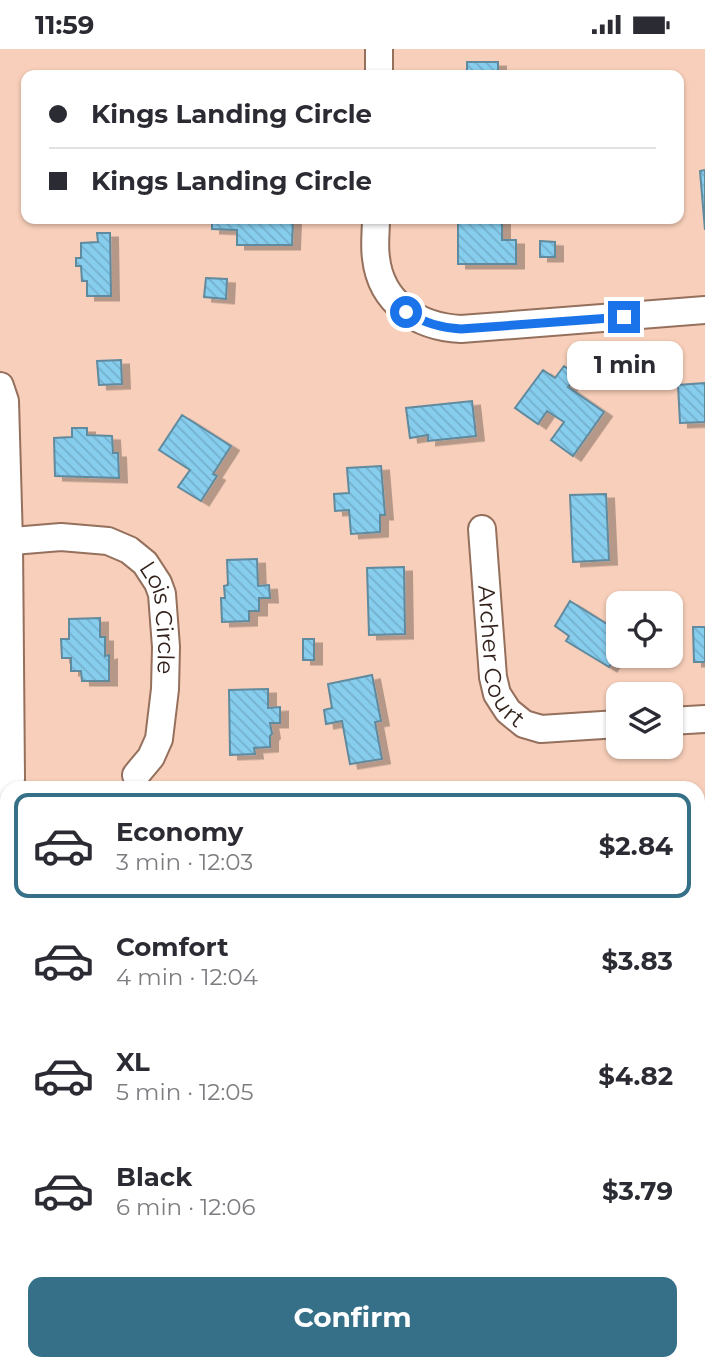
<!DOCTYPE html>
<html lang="en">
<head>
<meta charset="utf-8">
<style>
  :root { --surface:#fff; --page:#f7f7f7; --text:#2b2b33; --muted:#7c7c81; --line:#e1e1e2; --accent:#367088 }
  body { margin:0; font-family:Montserrat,sans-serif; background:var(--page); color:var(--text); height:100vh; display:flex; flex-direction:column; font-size:26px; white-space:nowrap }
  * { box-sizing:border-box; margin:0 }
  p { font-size:23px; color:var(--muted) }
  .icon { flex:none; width:38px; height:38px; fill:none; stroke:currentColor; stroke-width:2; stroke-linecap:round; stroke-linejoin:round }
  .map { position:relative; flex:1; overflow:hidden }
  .drawer { position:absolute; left:0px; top:732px; width:705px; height:590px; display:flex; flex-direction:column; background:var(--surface); border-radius:21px 21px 0 0; box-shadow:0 2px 5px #0004 }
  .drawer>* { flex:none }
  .guide { position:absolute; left:21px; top:21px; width:663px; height:154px; border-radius:14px; box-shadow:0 2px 5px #0004; display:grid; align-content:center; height:154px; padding:0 28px; background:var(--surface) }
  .buttons { position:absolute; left:606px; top:542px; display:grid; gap:14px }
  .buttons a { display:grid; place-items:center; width:77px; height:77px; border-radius:14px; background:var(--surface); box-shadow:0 2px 5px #0004; font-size:35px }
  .end { position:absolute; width:32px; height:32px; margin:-16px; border:9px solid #1a73e8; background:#fff; box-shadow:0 0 0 4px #fff }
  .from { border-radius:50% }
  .bubble { position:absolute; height:49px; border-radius:14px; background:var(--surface); box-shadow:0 2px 5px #0004; font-size:23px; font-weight:700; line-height:49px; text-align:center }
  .guide b { display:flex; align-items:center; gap:24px; height:66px; font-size:26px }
  .guide b+b { border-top:2px solid var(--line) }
  .guide i { width:18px; height:18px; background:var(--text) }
  ul { padding:12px 0 0; list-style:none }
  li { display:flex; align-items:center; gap:21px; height:105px; margin:0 14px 10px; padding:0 14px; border:4px solid transparent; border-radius:14px }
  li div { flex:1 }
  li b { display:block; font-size:26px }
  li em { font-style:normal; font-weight:700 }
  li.active { border-color:var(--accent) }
  li>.icon { width:63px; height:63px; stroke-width:1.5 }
  .primary-button { display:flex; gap:14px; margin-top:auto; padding:14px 28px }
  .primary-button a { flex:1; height:80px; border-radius:14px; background:var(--accent); color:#fff; font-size:28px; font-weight:700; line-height:80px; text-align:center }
  .status { display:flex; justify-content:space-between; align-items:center; height:49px; padding:0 35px; background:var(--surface); direction:ltr }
  .status svg { height:19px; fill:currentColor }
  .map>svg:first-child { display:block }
</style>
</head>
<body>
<div class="status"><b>11:59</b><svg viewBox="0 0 49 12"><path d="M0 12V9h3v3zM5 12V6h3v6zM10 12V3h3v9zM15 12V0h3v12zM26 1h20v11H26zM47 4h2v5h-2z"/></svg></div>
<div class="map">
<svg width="705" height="1321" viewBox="0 0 705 1321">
  <defs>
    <pattern id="building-back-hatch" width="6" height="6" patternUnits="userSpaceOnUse" patternTransform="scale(1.75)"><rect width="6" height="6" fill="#86cdee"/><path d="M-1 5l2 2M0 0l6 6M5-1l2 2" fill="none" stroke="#74b0cc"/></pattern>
    <filter id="shadow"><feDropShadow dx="8" dy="4.5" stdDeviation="0" flood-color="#0004"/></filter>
  </defs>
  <rect width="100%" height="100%" fill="#f8cfba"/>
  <path fill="url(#building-back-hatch)" stroke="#618a9e" stroke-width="2" filter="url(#shadow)" d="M467 13H498V26H467Z
    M705 121V181L700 122Z
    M212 170H293L292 196H237V181L212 180Z
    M458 170H502V191H516V215H458Z
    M97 184H110L111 247H87V232H82L81 217H76V209H81V194L98 193Z
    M540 192 555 193V208H540Z
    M206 229 227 230 226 250 204 248Z
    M121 311 122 335 99 336 97 312Z
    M564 317 577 326 568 338 604 363 573 407 551 391 564 373 547 362 538 375 515 359 543 321 555 329Z
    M705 334V373L680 374 678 336Z
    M472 352 476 387 428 392V386L410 389 406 359Z
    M182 366 231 397 213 425 217 427 201 452 178 438 190 421 159 401Z
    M72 379H87V386L112 387 113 404H118L119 429 55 427 54 389 72 388Z
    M381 417 385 466H380V483L351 485 349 461 335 462 334 445 349 444 347 419Z
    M606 445 609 511 573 513 570 446Z
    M257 510 258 537 269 536 270 549H259V562H249V572L222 573 221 549H225L224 537 228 536 227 511Z
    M404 518 405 585 369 586 367 519Z
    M570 552 618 582V604L609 618 566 592 569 587 555 577Z
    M100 569V588H105V607L109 606V632H82L81 622H71V609H62L61 590H69V570Z
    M693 578H705V613H694Z
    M303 590H314V611H303Z
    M372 626 381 672 375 673 382 710 350 715 342 672 326 675 324 661 332 659 328 635Z
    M268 640V659L280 658V674H270L272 685 270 687V698L254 699 255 705 230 706 229 641Z
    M648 733 649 738 674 737V738H603V736Z
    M698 1283H705V1321H673V1314H698Z
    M64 1314H106L107 1321H57L56 1319 64 1318Z
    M301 1314H392V1321H301Z"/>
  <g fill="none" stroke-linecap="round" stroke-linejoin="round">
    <defs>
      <g id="minor">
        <path d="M379 26V0"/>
        <path d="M376 170C376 182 374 196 376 209 381 254 418 278 461 280L705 261"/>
        <path d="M0 337 5 352 9 493 11 729 10 738"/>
        <path id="s1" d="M482 480 493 628 497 645 508 662 524 675 541 680 618 675"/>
        <path id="s2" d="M0 493 61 488 108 492 129 501 145 514 158 534 162 545 166 598 165 640 159 690 151 708 136 726"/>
        <path d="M670 672 705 670"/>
        <path d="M0 892 1 798 7 757"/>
        <path d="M0 1013 7 1016"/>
        <path d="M701 1036 705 1158"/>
      </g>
    </defs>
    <use href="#minor" stroke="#94705d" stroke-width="30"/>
    <use href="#minor" stroke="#fff" stroke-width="26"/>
  </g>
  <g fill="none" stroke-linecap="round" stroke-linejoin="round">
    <path stroke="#1a73e8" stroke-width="9" d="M406 263C424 274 440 279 461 280L624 268"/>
  </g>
  <g text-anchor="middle" stroke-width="5" stroke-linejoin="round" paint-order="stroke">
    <g font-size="23" fill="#31211a" stroke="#f8cfba">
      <text dy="8" stroke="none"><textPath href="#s2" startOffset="210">Lois Circle</textPath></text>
      <text dy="8" stroke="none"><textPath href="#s1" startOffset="130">Archer Court</textPath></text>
    </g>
  </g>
</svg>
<div class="buttons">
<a><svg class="icon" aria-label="locate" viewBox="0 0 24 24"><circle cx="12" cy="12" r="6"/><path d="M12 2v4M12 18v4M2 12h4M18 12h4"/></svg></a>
<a><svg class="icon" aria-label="layers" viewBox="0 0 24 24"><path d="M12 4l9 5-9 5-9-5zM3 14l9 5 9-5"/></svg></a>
</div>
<i class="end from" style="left:406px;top:263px"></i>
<i class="end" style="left:624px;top:268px"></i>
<div class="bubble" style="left:567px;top:292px;width:116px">1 min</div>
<div class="guide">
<b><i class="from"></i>Kings Landing Circle</b>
<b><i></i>Kings Landing Circle</b>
</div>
<section class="drawer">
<ul>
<li class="active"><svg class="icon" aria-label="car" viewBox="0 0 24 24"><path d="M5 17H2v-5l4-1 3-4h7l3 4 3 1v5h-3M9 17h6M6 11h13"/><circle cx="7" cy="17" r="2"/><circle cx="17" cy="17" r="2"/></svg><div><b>Economy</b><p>3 min · 12:03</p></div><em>$2.84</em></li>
<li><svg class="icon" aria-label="car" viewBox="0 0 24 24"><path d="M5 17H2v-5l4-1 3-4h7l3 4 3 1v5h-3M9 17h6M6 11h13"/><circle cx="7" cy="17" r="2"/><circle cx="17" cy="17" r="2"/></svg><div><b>Comfort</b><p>4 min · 12:04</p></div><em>$3.83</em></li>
<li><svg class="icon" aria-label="car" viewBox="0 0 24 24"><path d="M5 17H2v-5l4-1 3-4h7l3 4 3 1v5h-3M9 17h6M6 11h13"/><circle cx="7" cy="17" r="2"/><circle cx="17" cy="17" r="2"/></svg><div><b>XL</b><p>5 min · 12:05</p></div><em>$4.82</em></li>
<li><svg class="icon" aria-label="car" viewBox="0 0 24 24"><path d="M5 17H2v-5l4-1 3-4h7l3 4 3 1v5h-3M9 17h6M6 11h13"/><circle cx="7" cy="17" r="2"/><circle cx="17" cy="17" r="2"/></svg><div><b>Black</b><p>6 min · 12:06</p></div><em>$3.79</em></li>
</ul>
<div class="primary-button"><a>Confirm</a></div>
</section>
</div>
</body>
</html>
